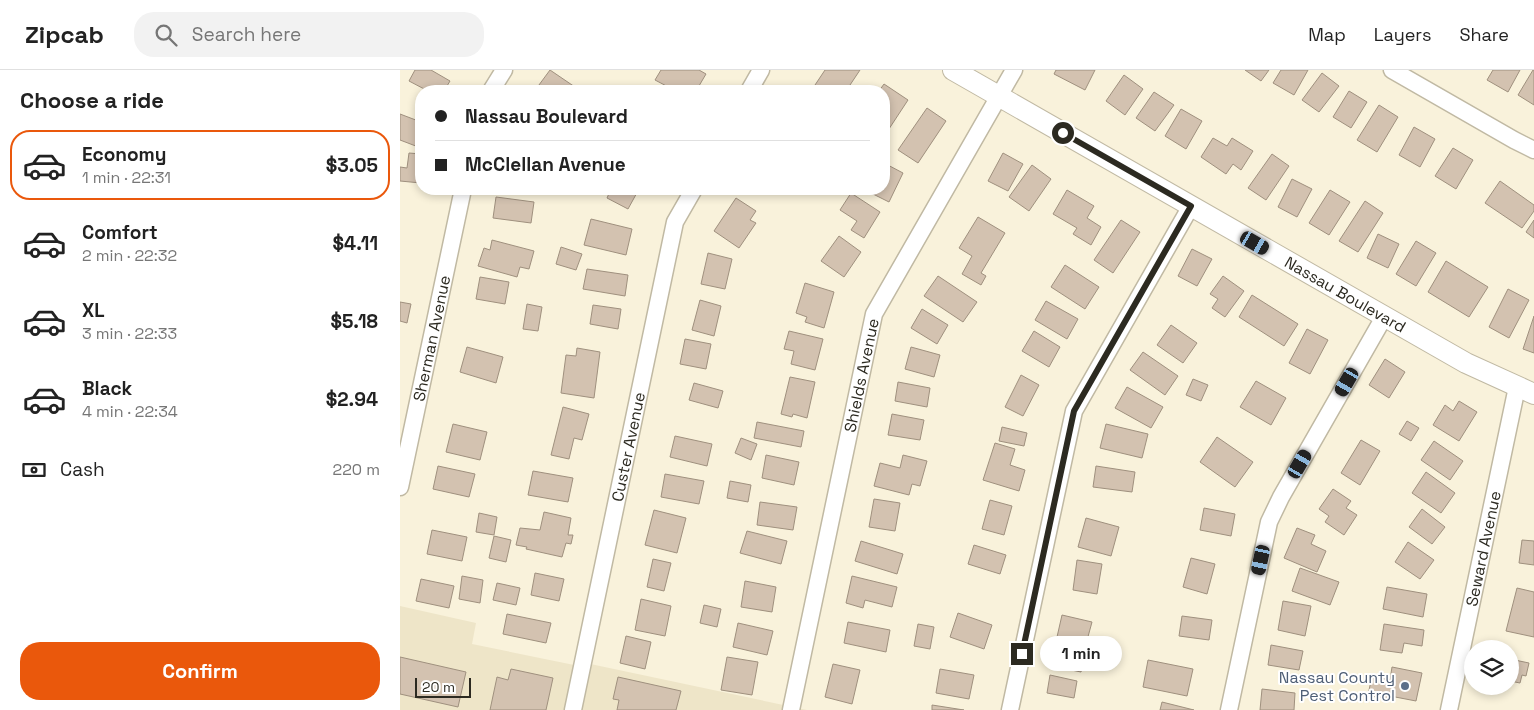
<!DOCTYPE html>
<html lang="en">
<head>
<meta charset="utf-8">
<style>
  :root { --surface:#fff; --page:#f2f2f2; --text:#222; --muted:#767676; --line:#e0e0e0; --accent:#ea580c }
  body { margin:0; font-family:"Space Grotesk",sans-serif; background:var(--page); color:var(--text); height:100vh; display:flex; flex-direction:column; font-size:19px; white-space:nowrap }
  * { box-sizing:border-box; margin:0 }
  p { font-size:16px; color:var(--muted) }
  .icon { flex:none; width:28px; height:28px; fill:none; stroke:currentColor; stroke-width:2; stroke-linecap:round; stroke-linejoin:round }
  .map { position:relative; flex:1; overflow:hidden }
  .side { display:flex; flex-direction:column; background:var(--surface); width:400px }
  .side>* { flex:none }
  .hud { position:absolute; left:15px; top:15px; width:475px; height:110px; border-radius:20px; box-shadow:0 2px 8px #0003; display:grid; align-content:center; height:110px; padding:0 20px; background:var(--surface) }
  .tools { position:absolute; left:1064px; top:570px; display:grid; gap:10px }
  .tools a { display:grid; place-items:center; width:55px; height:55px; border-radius:50%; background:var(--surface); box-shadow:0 2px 8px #0003; font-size:25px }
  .scale { position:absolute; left:15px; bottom:12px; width:56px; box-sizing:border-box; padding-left:5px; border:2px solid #2c2a21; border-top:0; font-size:14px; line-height:18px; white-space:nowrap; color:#2c2a21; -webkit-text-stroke:4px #fff; paint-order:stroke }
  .end { position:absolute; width:22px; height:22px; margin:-11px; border:6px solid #2c2a21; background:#fff; box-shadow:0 0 0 2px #fff }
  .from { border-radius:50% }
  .bubble { position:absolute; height:35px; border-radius:18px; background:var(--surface); box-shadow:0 2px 8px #0003; font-size:16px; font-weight:700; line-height:35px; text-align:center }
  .car { position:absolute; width:15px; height:30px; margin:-15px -8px; border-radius:6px; box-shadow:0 0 4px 1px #0007; background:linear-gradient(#222 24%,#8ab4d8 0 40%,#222 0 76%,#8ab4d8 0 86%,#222 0) }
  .hud b { display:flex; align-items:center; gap:18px; height:48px; font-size:19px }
  .hud b+b { border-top:1px solid var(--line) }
  .hud i { width:12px; height:12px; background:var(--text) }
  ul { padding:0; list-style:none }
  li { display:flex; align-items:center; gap:15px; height:70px; margin:0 10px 8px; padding:0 10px; border:2px solid transparent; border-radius:20px }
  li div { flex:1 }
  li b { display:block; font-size:19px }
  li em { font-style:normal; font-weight:700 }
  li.active { border-color:var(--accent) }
  li>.icon { width:45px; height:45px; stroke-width:1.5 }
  h2 { padding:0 20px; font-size:22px; line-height:60px }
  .pay { display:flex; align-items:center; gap:12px; height:55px; padding:0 20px; font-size:19px }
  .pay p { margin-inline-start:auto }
  .button { display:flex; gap:10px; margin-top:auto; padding:10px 20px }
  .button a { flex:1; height:58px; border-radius:20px; background:var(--accent); color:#fff; font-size:20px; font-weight:700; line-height:58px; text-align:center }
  header { display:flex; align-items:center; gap:30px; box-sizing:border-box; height:70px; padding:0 25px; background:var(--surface); border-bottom:1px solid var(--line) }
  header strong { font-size:24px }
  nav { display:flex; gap:28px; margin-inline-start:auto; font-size:18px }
  .search { width:350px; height:45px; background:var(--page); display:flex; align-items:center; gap:12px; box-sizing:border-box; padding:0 18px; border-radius:20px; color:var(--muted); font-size:19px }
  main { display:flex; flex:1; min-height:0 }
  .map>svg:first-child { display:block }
</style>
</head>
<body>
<header>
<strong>Zipcab</strong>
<div class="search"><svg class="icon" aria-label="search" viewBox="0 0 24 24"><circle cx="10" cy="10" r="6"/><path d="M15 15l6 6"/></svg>Search here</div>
<nav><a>Map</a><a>Layers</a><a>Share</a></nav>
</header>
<main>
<section class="side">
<h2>Choose a ride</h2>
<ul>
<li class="active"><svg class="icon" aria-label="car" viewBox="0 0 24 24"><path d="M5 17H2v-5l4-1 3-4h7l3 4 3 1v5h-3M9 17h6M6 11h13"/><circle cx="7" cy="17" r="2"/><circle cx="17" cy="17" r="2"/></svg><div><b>Economy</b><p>1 min · 22:31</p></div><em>$3.05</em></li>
<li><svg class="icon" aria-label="car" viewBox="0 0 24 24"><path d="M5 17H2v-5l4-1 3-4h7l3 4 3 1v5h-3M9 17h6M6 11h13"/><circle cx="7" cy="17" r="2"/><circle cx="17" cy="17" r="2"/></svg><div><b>Comfort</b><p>2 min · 22:32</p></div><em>$4.11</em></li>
<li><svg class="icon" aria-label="car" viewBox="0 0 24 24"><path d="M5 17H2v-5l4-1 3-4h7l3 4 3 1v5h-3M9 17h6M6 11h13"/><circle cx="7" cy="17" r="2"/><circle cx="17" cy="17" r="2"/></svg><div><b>XL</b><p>3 min · 22:33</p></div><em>$5.18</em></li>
<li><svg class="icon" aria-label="car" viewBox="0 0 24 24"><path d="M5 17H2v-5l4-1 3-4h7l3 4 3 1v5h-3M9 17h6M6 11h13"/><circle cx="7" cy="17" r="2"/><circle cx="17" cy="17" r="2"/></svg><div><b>Black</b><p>4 min · 22:34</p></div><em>$2.94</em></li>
</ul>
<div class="pay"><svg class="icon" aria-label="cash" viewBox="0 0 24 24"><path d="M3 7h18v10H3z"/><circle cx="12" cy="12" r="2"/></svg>Cash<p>220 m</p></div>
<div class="button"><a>Confirm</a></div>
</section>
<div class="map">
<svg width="1134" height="640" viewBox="0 0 1134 640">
  <rect width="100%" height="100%" fill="#f9f2db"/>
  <path fill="#eee5c8" d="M0 536 76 553 72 574 179 596 181 592 407 640H0Z"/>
  <path fill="#d3c2b0" stroke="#9f907e" d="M15 0H31L50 11 44 21H28L9 11Z
    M150 0 175 17 172 21H139L136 19Z
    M261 0H299L306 4 296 21H276L255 10Z
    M425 0H460L446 21H411Z
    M656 0H695L685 20 654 4Z
    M845 0H869L861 11Z
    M881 0H908L894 25 873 13Z
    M1093 0H1120L1108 22 1087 10Z
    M1133 0H1134V35L1118 25Z
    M922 3 939 16 919 42 902 30Z
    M724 5 743 19 725 45 706 31Z
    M484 14 508 30 485 65 484 21H479Z
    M949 21 967 32 951 58 933 47Z
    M754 22 774 35 755 61 736 48Z
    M979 35 998 47 977 82 957 70Z
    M527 38 546 51 518 93 498 80Z
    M781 39 802 51 786 79 765 66Z
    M0 44 21 52V78L0 70Z
    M1014 57 1035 69 1020 97 999 85Z
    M813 68 827 76 832 68 853 81 841 100 833 94 826 104 801 87Z
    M1053 78 1073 90 1056 119 1035 106Z
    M9 83 21 84V113L0 111V97L7 98Z
    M603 83 623 94 608 121 588 111Z
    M872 84 889 96 866 130 848 118Z
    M484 93 503 103 489 132 469 122 470 119H484Z
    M632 95 651 109 629 141 609 127Z
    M892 109 912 119 897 147 878 137Z
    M1100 111 1134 135V141L1122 158 1085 133Z
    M211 119H239L228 139 207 128Z
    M667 120 694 136 687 148 701 157 691 175 673 164 677 158 653 144Z
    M930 120 950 132 929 165 909 153Z
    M451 123 480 142 464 168 451 160 457 151 440 140Z
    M96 127 134 132 131 153 93 148Z
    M336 128 356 141 350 150 356 153 339 178 314 161Z
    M965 131 983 143 958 182 939 171Z
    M578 147 605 163 581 203 586 206 581 215 562 204 572 186 559 178Z
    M191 149 232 159 226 185 184 175Z
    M721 150 740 162 713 203 694 190Z
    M1134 150V168L1126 162Z
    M978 164 999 174 988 198 967 188Z
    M439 166 461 182 444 207 421 191Z
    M92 170 134 181 129 199 120 197 117 207 78 196 84 178 90 180Z
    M1016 171 1036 183 1016 216 996 204Z
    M161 177 182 184 176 200 156 194Z
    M792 179 812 189 797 216 778 206Z
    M308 183 332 189 325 219 301 214Z
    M1046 191 1088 217 1069 247 1028 222Z
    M665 195 699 217 685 239 651 217Z
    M187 199 228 205 225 226 183 219Z
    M538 206 577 232 563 252 524 226Z
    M823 206 844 221 825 247 812 238 818 229 810 224Z
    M80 207 109 212 105 234 76 229Z
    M405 213 434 222 424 258 405 252 407 247 396 243Z
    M1108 219 1129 230 1109 268 1089 257Z
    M852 225 898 254 884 276 839 247Z
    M300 230 321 236 314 266 292 260Z
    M646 231 678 249 667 269 635 250Z
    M0 232 11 234 7 253 0 251Z
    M127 234 142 237 138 261 123 259Z
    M193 235 221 239 218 259 190 254Z
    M522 239 548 255 537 274 511 258Z
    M1134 246V283L1123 279Z
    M771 255 797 273 783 293 757 275Z
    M907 259 928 270 910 304 889 293Z
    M389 261 423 269 415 300 391 294 394 281 384 279Z
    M634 261 660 277 649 297 622 281Z
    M285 269 311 274 306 299 280 294Z
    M67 277 103 287 96 313 60 302Z
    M511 277 540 285 534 307 505 299Z
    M177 278 200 282 194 328 161 323 166 285 176 286Z
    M743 282 778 306 765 325 730 300Z
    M985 289 1005 302 989 328 969 315Z
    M621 305 639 315 623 346 605 337Z
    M390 307 415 312 407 348 393 344 392 347 381 344Z
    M793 309 808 315 801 331 786 325Z
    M856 311 886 328 871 355 840 337Z
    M498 312 530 318 527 337 495 331Z
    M294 313 323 321 318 338 289 330Z
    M727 317 763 337 751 358 715 338Z
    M1059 331 1077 342 1059 371 1033 355 1045 335 1053 341Z
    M163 337 189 344 182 370 174 368 169 389 151 385Z
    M492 344 524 350 520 370 488 365Z
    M1007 351 1019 358 1011 371 999 364Z
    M357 352 404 361 401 377 354 368Z
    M53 354 87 362 80 390 46 382Z
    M706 354 748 364 742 388 700 378Z
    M602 357 627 363 624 376 599 371Z
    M275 366 312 374 307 396 270 387Z
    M817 367 853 392 835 417 800 392Z
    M341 368 357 374 351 390 335 383Z
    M961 370 980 381 960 415 941 403Z
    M1034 371 1063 391 1050 410 1021 390Z
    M595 373 615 379 610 395 625 400 619 421 583 410Z
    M366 385 399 392 394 415 362 408Z
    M503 385 527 391 520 416 512 414 509 425 474 416 480 393 500 398Z
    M38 396 75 404 69 427 33 419Z
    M696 396 735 402 732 422 693 417Z
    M133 401 173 408 168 432 128 425Z
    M1026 402 1055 423 1041 443 1012 423Z
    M265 404 304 411 299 434 261 427Z
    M330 411 351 415 348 432 327 428Z
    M933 419 951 431 946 438 957 445 944 465 925 452 929 446 919 439Z
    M474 429 500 433 495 461 469 457Z
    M590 430 612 436 604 465 582 459Z
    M360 432 397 437 393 460 357 455Z
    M804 438 835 444 831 466 800 460Z
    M1022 439 1045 457 1032 474 1009 457Z
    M254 440 286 448 277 483 245 475Z
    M144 442 171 448 168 465H173L171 474 166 473 162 487 126 479 127 477 116 475 120 458 140 460Z
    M79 443 97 447 94 465 76 462Z
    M686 448 719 457 711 486 678 477Z
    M897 458 915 465 911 474 926 481 917 502 884 488Z
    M32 460 67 467 62 491 27 484Z
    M347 461 387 471 381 494 340 483Z
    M94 466 111 470 106 492 89 488Z
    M1122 470 1134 471V495L1119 493Z
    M461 471 503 484 497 504 455 491Z
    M1008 472 1034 490 1020 509 995 492Z
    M574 475 606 485 600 504 568 494Z
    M791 488 815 494 807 524 783 517Z
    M253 489 271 493 264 521 247 517Z
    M677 490 702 494 697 524 673 520Z
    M900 498 939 512 930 535 892 521Z
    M135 503 164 509 159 531 131 525Z
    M62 506 83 510 80 533 59 529Z
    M452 506 497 517 492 537 465 530 463 538 446 533Z
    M21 509 54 516 49 538 16 531Z
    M345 511 376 517 372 542 341 537Z
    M97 513 120 518 116 535 93 530Z
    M987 517 1027 524 1023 547 983 539Z
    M1117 518 1134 522V567L1106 561Z
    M241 529 271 536 265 566 235 560Z
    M883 531 911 536 905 566 878 560Z
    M304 535 321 539 317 557 300 553Z
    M558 543 592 555 584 579 550 567Z
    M107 544 151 553 146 573 103 564Z
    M662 545 692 552 686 574 657 567Z
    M782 546 812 550 809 570 779 566Z
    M448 552 490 560 486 582 444 573Z
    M338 553 373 561 367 585 333 577Z
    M518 554 534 557 530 579 514 576Z
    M984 554 1024 560 1022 576 1004 573 1002 583 980 580Z
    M226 566 251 572 245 599 220 593Z
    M871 575 903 581 899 600 868 595Z
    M656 578 685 585 681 602 652 596Z
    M0 587 66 602 58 637 0 624Z
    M327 587 358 592 352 625 321 620Z
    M1110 589 1129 593 1126 606 1122 605 1120 613 1110 611Z
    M748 590 793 599 787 626 743 617Z
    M433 594 460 600 452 634 425 627Z
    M992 597 1022 603 1016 631 990 626 989 629 968 625 972 606 990 610Z
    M111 599 153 608 146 640H90L97 607 108 610Z
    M540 599 574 605 569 629 536 623Z
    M650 605 677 611 674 628 647 623Z
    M218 607 281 621 276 640H217L219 630 213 629Z
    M862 619 895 623 894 640H860Z
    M762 632 794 640H760Z
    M532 635 564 640H532Z"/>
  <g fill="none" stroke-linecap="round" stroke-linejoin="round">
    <defs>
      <g id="minor">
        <path d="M992 0 1114 70 1134 80"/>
        <path d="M91 21 104 0"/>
        <path d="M349 21 361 0"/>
        <path id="s1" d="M0 417 63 119"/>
        <path id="s2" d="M173 640 275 152 294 119"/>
        <path id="s3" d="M391 640 474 244 614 0"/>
        <path d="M610 640 674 341 791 136"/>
        <path d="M829 640 869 452 881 427 984 247"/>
        <path id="s4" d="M1049 640 1117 317"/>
      </g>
      <g id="tertiary">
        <path id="s5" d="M553 0 1066 293 1134 324"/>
      </g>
    </defs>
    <use href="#minor" stroke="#c0b9a3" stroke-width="19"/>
    <use href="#tertiary" stroke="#c0b9a3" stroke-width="22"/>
    <use href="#minor" stroke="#fff" stroke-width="16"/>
    <use href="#tertiary" stroke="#fff" stroke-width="20"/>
  </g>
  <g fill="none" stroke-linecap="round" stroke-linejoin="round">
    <path stroke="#2c2a21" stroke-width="6" d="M622 584 674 341 791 136 663 63"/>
  </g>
  <circle fill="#5c6f8a" stroke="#fff" stroke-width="2" cx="1005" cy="616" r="5"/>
  <g text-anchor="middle" stroke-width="4" stroke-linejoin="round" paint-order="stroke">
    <g font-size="16" fill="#2c2a21" stroke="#fff">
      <text dy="6" stroke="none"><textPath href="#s5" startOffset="452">Nassau Boulevard</textPath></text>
      <text dy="6" stroke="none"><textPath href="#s1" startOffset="152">Sherman Avenue</textPath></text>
      <text dy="6" stroke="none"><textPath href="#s3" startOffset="342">Shields Avenue</textPath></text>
      <text dy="6" stroke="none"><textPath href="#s2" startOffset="269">Custer Avenue</textPath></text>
      <text dy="6" stroke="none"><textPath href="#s4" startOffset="165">Seward Avenue</textPath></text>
    </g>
    <g font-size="16" fill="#4e5e75" stroke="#fff" text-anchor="end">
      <text x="995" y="613">Nassau County<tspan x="995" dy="18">Pest Control</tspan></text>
    </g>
  </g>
</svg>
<div class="tools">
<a><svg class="icon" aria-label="layers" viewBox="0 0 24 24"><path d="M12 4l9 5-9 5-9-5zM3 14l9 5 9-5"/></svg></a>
</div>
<div class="scale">20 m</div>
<i class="end from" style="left:663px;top:63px"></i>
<i class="end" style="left:622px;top:584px"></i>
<div class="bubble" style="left:640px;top:566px;width:82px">1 min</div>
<i class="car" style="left:855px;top:173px;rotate:120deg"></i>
<i class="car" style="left:947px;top:312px;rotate:210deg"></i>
<i class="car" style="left:900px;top:394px;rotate:30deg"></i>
<i class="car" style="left:861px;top:490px;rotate:192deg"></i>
<div class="hud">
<b><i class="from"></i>Nassau Boulevard</b>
<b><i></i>McClellan Avenue</b>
</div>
</div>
</main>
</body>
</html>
